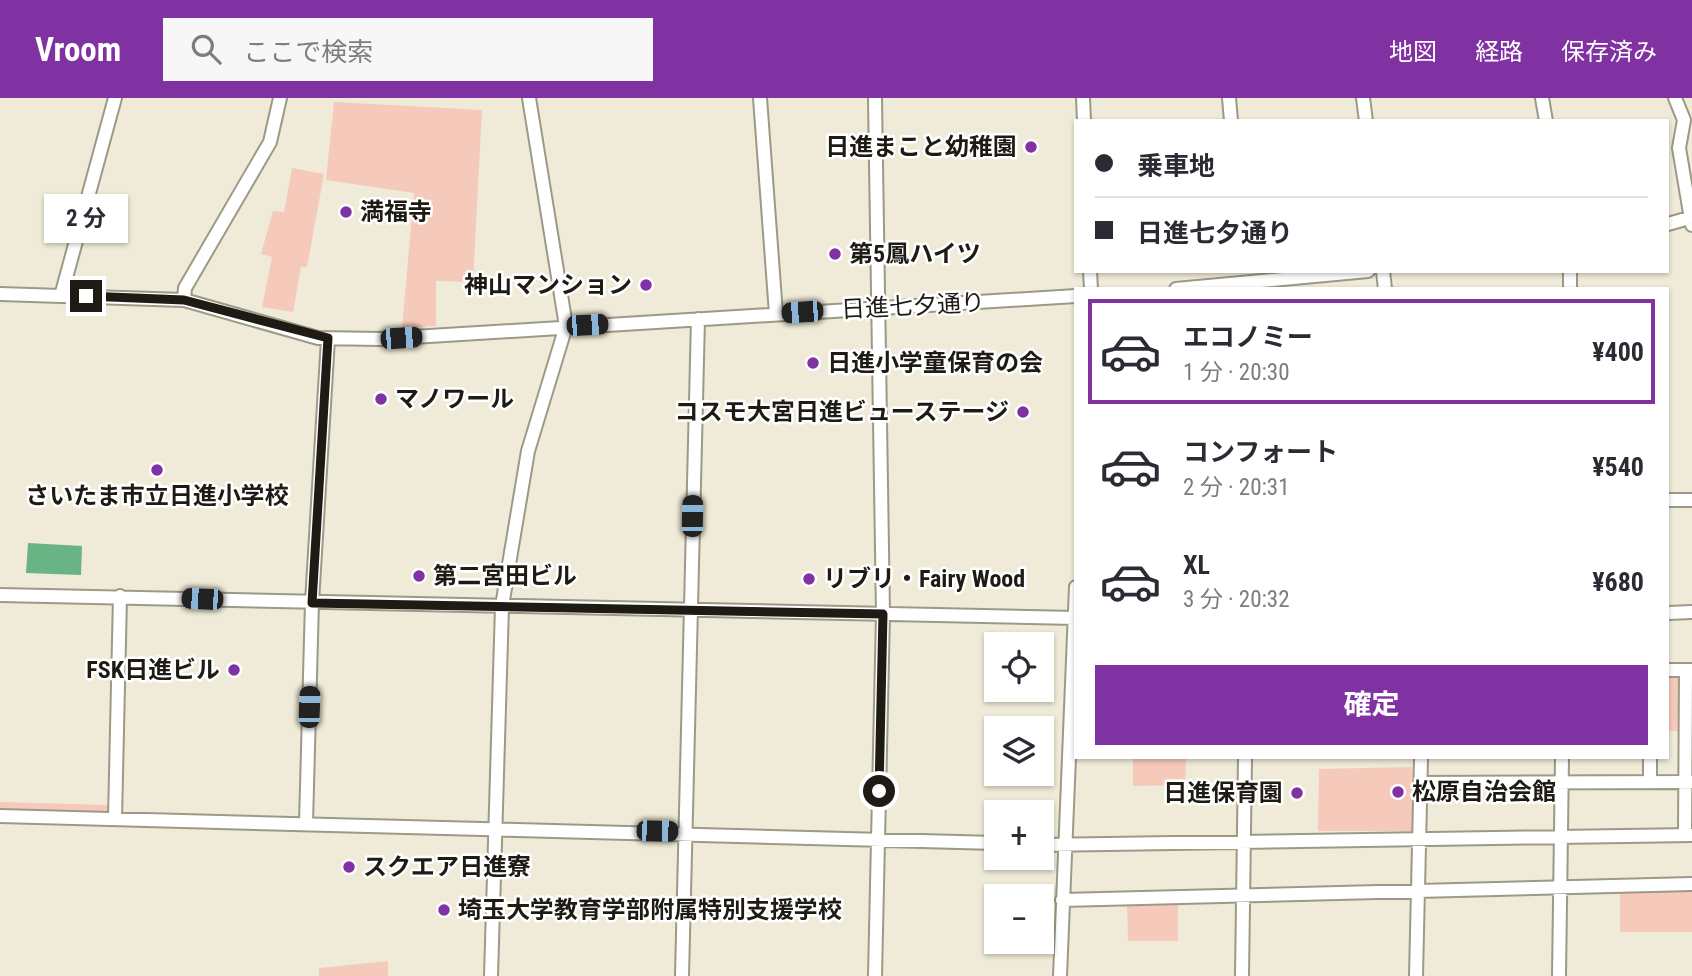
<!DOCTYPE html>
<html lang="ja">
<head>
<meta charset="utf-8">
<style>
  :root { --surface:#fff; --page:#f7f7f7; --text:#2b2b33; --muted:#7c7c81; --line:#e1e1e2; --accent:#8032a3 }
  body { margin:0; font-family:"Roboto Condensed","Noto Sans JP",sans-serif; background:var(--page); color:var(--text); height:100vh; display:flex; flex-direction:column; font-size:26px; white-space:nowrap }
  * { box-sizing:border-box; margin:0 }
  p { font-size:23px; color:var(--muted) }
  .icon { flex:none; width:38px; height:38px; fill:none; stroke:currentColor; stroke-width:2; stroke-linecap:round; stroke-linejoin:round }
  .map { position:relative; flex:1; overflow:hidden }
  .details { position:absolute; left:1074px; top:189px; width:595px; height:472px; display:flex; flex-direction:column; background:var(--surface); border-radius:0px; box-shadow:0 2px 5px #0004 }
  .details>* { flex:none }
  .guide { position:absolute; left:1074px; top:21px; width:595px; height:154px; border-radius:0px; box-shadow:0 2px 5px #0004; display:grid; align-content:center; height:154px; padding:0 21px; background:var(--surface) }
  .fabs { position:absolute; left:984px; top:534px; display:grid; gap:14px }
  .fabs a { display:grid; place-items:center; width:70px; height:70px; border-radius:0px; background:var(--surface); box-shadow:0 2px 5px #0004; font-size:35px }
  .end { position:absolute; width:32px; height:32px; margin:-16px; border:9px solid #1d1b14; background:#fff; box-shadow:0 0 0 4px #fff }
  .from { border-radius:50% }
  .bubble { position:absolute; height:49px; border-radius:0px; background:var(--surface); box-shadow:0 2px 5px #0004; font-size:23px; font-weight:700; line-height:49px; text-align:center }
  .car { position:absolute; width:21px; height:42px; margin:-21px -10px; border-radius:9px; box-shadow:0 0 5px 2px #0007; background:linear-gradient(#222 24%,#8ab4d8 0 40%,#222 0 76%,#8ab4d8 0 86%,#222 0) }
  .guide b { display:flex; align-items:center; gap:24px; height:66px; font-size:26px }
  .guide b+b { border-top:2px solid var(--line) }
  .guide i { width:18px; height:18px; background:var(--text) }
  ul { padding:12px 0 0; list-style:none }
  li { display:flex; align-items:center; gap:21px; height:105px; margin:0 14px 10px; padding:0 7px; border:4px solid transparent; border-radius:0px }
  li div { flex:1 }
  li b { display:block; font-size:26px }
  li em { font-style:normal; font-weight:700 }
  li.current { border-color:var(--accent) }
  li>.icon { width:63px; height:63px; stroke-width:1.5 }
  .button { display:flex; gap:14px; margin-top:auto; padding:14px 21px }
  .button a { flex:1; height:80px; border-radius:0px; background:var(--accent); color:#fff; font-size:28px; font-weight:700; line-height:80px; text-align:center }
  header { display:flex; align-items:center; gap:42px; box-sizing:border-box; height:98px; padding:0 35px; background:var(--accent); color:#fff }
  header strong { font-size:33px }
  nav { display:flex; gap:38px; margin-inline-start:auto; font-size:24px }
  .search { width:490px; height:63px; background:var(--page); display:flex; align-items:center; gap:18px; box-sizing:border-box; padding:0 24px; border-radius:0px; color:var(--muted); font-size:26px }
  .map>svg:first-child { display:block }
</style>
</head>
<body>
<header>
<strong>Vroom</strong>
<div class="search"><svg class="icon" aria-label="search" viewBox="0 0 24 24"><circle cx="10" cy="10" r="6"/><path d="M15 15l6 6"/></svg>ここで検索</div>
<nav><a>地図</a><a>経路</a><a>保存済み</a></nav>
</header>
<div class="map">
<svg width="1692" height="878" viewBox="0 0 1692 878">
  <rect width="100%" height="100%" fill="#efebd8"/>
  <path fill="#f6cabb" d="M334 4 482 12 473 184 436 183V228L402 230 414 95 326 82Z
    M292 70 324 76 307 169H301L293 214 262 209 272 159 261 156 273 113 284 114Z
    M1668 575H1682L1684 633H1668Z
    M1133 660H1186L1185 687 1133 688Z
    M1412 669 1413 733H1318L1319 671Z
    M0 704 111 707V718L0 715Z
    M1692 791V834H1620V794Z
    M1178 803V843H1128L1127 804Z
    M388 863V878H319V870Z"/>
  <path fill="#69b485" d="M28 445 82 448 81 477 26 475Z"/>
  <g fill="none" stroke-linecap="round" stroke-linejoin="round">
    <defs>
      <path id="minor" d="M760 0 776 216
        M1083 0 1084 23
        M1229 0 1231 23
        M1363 0 1366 23
        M1542 0 1546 23
        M1675 0 1684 22 1679 50 1692 127
        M1668 126 1689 120
        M1090 173 1091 191
        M1383 173 1385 191
        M1176 191 1368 173
        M1570 191V173
        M0 196 184 202 318 240 381 241 1076 198
        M61 198 115 0
        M184 202 185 190 270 44 280 0
        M1668 402H1692
        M0 497 1076 520
        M1668 515 1692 514
        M1668 572H1692
        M1650 684V660
        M1420 685 1692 684
        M0 718 996 745
        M115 721 120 498
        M306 725 312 504 328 241
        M1685 737 1686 572
        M1041 747 1692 737
        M1062 802 1692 786
        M491 878 502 508 528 353 566 228 529 0
        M682 878 698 221
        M875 878 883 516 875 0
        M1060 878 1076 489
        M1242 878 1245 660
        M1416 878 1421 660
        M1559 878 1562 660"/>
    </defs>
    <use href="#minor" stroke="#9c9986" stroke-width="16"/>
    <use href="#minor" stroke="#fff" stroke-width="12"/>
  </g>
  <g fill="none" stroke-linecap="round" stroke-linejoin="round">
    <path stroke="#1d1b14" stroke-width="9" d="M86 198 184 202 328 240 312 505 883 516 879 693"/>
  </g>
  <g fill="#8032a3" stroke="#fff" stroke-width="2.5">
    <circle cx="1031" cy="49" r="7"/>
    <circle cx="346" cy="114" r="7"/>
    <circle cx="835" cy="156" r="7"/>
    <circle cx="646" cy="187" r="7"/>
    <circle cx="813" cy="265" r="7"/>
    <circle cx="381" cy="301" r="7"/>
    <circle cx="1023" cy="314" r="7"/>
    <circle cx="157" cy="372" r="7"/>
    <circle cx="419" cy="478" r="7"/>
    <circle cx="809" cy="481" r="7"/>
    <circle cx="234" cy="572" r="7"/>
    <circle cx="1398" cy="694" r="7"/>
    <circle cx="1297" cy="695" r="7"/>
    <circle cx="349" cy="769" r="7"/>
    <circle cx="444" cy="812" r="7"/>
  </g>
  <g text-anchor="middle" stroke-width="5" stroke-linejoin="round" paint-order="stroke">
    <g font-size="24" font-weight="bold" fill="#1d1b14" stroke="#fff" text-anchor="start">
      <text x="1017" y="57" text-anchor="end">日進まこと幼稚園</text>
      <text x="360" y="122">満福寺</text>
      <text x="849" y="164">第5鳳ハイツ</text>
      <text x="632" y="195" text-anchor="end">神山マンション</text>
      <text x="827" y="273">日進小学童保育の会</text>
      <text x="395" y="309">マノワール</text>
      <text x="1009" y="322" text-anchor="end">コスモ大宮日進ビューステージ</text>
      <text x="157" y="406" text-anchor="middle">さいたま市立日進小学校</text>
      <text x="433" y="486">第二宮田ビル</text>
      <text x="823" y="489">リブリ・Fairy Wood</text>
      <text x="220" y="580" text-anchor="end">FSK日進ビル</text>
      <text x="1412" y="702">松原自治会館</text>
      <text x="1283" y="703" text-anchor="end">日進保育園</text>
      <text x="363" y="777">スクエア日進寮</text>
      <text x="458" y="820">埼玉大学教育学部附属特別支援学校</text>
    </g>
    <g font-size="24" fill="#1d1b14" stroke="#fff">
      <text transform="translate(913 208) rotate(-3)" y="8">日進七夕通り</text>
    </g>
  </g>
</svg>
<div class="fabs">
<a><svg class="icon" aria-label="locate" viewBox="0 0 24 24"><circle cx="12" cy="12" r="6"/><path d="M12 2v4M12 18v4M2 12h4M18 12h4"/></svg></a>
<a><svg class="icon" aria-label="layers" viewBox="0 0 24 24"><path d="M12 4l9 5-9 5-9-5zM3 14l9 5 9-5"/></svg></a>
<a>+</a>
<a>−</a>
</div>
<i class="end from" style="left:879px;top:693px"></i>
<i class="end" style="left:86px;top:198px"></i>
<div class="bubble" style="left:44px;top:96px;width:84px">2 分</div>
<i class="car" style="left:802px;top:214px;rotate:266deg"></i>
<i class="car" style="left:587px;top:227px;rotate:87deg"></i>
<i class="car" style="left:401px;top:240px;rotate:86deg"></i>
<i class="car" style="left:692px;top:418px;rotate:1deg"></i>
<i class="car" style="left:202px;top:501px;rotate:272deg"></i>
<i class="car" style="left:309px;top:609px;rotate:2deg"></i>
<i class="car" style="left:657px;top:733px;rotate:91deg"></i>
<div class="guide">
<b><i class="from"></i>乗車地</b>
<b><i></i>日進七夕通り</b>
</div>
<section class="details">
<ul>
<li class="current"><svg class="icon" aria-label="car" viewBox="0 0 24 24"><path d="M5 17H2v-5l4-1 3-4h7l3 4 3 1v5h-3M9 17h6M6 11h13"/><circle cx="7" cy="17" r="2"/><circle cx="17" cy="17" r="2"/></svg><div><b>エコノミー</b><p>1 分 · 20:30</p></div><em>¥400</em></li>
<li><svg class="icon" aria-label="car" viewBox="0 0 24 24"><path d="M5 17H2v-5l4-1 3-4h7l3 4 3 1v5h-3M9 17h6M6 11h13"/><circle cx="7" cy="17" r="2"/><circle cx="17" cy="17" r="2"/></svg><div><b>コンフォート</b><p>2 分 · 20:31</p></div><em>¥540</em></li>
<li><svg class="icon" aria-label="car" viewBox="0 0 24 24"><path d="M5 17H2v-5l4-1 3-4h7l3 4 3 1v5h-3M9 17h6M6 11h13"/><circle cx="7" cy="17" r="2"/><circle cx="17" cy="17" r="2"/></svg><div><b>XL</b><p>3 分 · 20:32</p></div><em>¥680</em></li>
</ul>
<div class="button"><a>確定</a></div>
</section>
</div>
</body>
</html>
